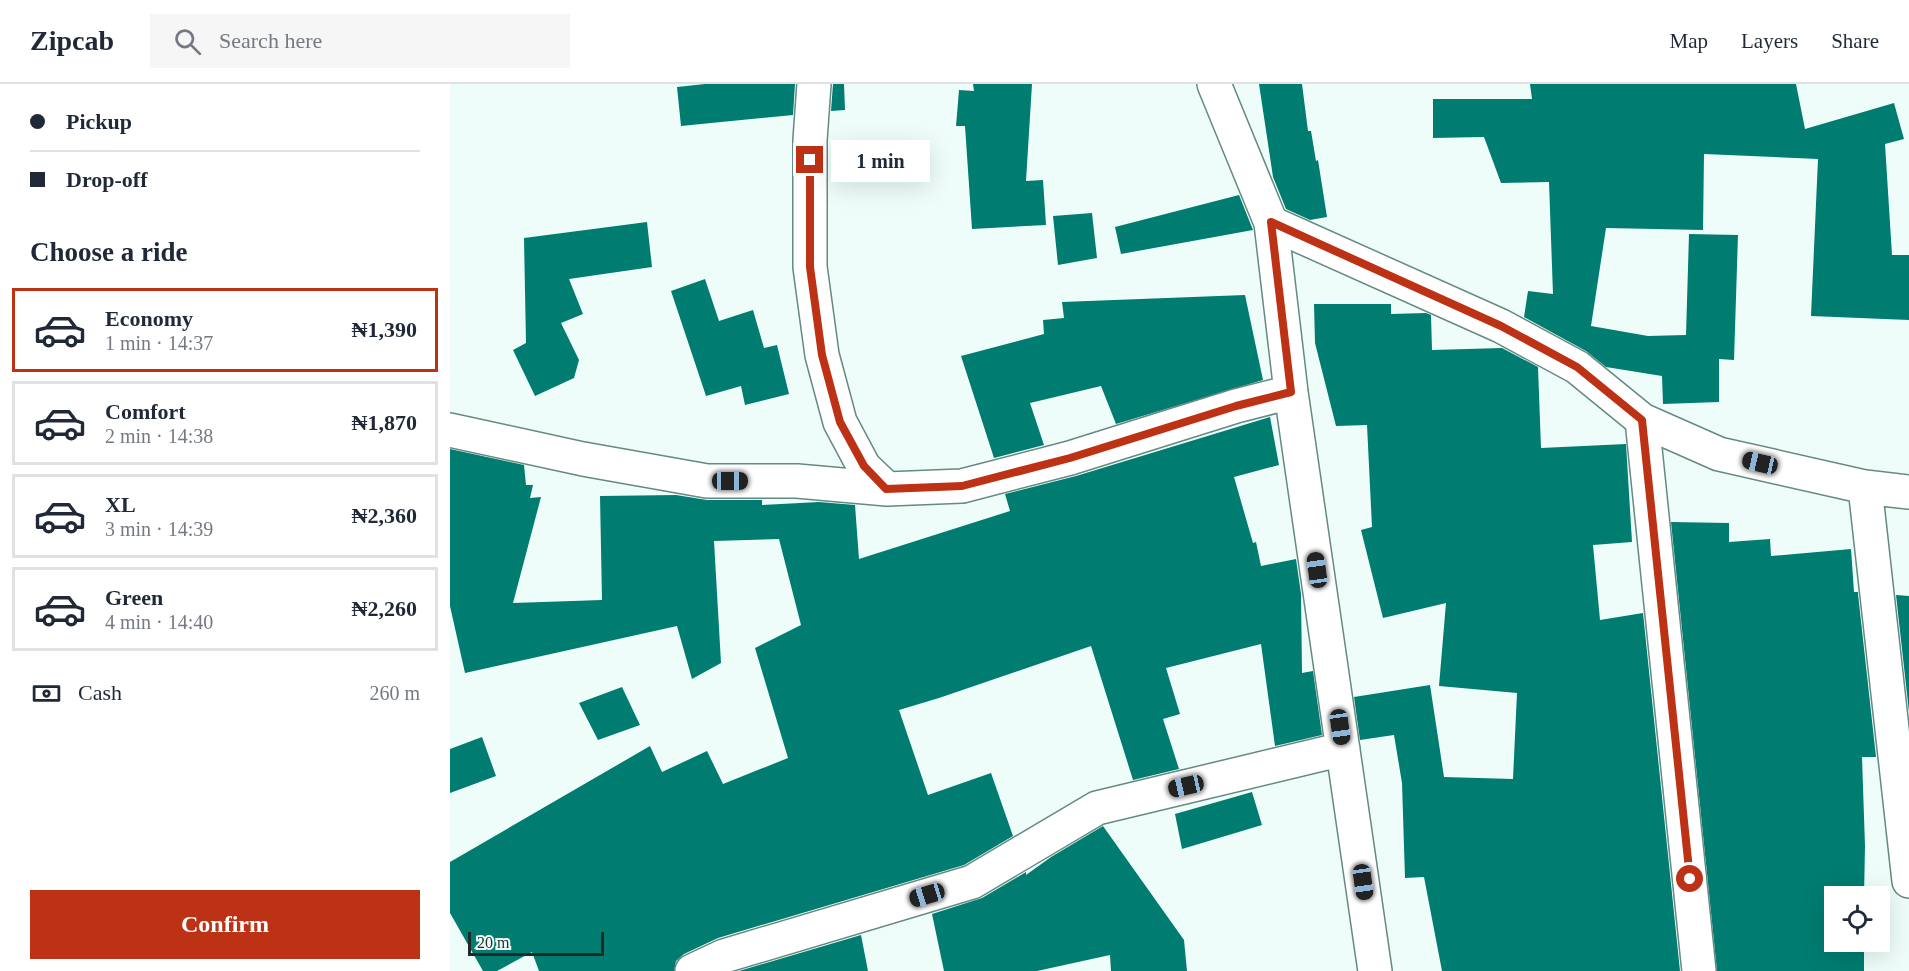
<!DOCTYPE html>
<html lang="en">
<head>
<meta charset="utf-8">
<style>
  :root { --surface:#fff; --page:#f6f6f7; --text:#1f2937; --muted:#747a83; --line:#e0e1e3; --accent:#bd3214 }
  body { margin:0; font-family:Georgia,serif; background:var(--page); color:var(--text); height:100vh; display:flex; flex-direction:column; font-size:22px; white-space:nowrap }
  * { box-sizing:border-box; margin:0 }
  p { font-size:20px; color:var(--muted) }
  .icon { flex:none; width:33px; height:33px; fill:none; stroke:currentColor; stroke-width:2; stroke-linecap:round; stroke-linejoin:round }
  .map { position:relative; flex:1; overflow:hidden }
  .panel { display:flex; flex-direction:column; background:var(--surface); width:450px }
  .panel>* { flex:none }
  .banner { display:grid; align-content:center; height:132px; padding:0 30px; background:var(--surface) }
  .buttons { position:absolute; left:1374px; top:802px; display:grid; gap:12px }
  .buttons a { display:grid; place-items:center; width:66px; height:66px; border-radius:0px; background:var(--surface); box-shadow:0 6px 24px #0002; font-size:30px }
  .scale { position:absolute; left:18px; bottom:15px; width:136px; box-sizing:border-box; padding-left:6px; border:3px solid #1d2c29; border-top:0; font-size:16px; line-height:21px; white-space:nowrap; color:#1d2c29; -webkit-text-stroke:4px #eefdfa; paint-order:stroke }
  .end { position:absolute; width:27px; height:27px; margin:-14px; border:8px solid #bd3214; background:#fff; box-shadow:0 0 0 3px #fff }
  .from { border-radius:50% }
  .bubble { position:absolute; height:42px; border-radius:0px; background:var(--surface); box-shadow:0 6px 24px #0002; font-size:20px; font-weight:800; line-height:42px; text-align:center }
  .car { position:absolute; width:18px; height:36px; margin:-18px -9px; border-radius:8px; box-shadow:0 0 4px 2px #0007; background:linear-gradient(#222 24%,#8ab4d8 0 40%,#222 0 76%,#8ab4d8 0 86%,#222 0) }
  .banner b { display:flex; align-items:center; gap:21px; height:57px; font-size:22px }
  .banner b+b { border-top:2px solid var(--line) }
  .banner i { width:15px; height:15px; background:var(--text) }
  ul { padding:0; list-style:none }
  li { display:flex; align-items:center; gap:18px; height:84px; margin:0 12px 9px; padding:0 18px; border:3px solid var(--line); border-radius:0px }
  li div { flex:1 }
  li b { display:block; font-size:22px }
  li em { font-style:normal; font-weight:800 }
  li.active { border-color:var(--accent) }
  li>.icon { width:54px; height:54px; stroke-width:1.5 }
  h2 { padding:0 30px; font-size:27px; line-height:72px }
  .pay { display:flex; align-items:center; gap:15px; height:66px; padding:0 30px; font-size:22px }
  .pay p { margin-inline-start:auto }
  .button { display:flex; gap:12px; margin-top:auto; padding:12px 30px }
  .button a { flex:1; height:69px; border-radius:0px; background:var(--accent); color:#fff; font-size:24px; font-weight:800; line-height:69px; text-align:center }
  header { display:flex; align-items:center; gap:36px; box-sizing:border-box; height:84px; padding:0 30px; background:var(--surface); border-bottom:2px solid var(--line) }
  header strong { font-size:28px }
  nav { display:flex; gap:33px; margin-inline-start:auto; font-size:21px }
  .search { width:420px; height:54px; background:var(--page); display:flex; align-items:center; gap:15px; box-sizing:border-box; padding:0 21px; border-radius:0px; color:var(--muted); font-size:22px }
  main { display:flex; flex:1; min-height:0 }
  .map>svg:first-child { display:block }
</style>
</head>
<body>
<header>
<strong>Zipcab</strong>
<div class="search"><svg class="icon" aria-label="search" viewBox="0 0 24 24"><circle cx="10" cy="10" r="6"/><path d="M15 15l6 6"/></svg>Search here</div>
<nav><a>Map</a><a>Layers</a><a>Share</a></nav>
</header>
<main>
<section class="panel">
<div class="banner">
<b><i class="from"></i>Pickup</b>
<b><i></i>Drop-off</b>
</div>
<h2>Choose a ride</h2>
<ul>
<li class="active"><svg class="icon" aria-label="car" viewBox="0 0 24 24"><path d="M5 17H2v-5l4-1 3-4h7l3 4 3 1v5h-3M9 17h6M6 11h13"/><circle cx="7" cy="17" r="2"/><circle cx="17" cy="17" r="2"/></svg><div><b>Economy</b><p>1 min · 14:37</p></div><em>₦1,390</em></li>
<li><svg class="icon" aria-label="car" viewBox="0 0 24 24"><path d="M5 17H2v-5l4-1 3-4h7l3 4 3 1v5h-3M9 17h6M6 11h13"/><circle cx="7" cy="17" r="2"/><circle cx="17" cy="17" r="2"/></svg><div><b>Comfort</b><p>2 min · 14:38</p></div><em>₦1,870</em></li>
<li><svg class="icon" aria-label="car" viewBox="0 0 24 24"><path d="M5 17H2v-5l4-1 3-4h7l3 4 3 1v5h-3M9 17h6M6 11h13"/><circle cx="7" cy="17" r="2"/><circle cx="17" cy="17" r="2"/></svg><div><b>XL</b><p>3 min · 14:39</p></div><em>₦2,360</em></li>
<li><svg class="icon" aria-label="car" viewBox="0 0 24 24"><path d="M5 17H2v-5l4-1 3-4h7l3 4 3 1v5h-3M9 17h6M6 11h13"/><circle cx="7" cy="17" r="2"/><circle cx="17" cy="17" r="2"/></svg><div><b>Green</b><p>4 min · 14:40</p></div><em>₦2,260</em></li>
</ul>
<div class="pay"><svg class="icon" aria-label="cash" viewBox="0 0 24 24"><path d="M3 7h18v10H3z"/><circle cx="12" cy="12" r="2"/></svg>Cash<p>260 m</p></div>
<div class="button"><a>Confirm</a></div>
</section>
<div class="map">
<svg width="1459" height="887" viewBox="0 0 1459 887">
  <rect width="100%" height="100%" fill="#eefdfa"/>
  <path fill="#007c70" d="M255 0H345L343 31 231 42 227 3Z
    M383 0H394L395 26 381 27Z
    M523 0H582L576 97 593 96 596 141 522 145 515 42H506L509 6 524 7Z
    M809 0H852L858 47H861L866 77 868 76 877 133 860 136 836 125 823 93Z
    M1080 0H1346L1355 45 1444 19 1454 55 1435 60 1442 171H1459V236L1361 232 1368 75 1254 70 1253 146 1156 144 1141 242 1198 252 1236 251 1239 150 1288 151 1284 276 1269 275V318L1213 320 1212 292 1156 283 1136 267 1074 233 1078 207 1103 210 1099 98 1051 99 1034 53 983 54V15H1082Z
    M789 111 803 146 671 170 665 143Z
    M642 129 647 174 608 181 603 132Z
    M197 138 202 183 119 195 133 230 111 239 129 276 124 294 85 312 63 266 76 259 74 154Z
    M255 195 269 237 303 226 314 264 327 261 339 310 295 321 291 302 256 312 221 207Z
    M795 211 813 296 666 340 651 302 580 319 594 361 544 374 511 272 594 250 593 236 614 234 612 218Z
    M864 220H941V230L976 229 981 231 982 266 1052 264 1088 283 1091 364 1176 360 1182 458 1143 461 1150 536 1193 529 1230 887H992L974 793 955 794 952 699 944 651 910 656 904 613 980 601 994 693 1063 695 1067 609 989 602 996 519 933 534 911 446 922 443 917 341 886 342 865 259Z
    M820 333 829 381 784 393 803 459 806 458 811 482 846 475 851 510 852 589 863 587 872 651 825 662 811 560 716 584 730 630 713 635 729 685 683 696 641 562 489 614 449 626 478 711 541 689 563 752 514 781 268 854 234 870 226 877 224 887H89L82 868 47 887H33L0 829V778L200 662 212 688 257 667 273 700 338 674 305 564 351 541 329 455 264 457 271 579 242 595 227 542 15 589 0 522V365L74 381 76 401H83L80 414 91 413 63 519 152 516 150 412 226 411 257 416H312V421L369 418 405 421 409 475 560 427 555 410 626 392Z
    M1221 438 1279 439V458L1320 455 1321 472 1401 465 1404 508H1408V510L1426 673H1412L1415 762 1414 813H1384V858H1414V887H1267Z
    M1446 511 1459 512V628Z
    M172 603 190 641 148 656 129 619Z
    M32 653 46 692 0 709V665Z
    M802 708 812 741 732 765 725 730Z
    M653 742 734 856 737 887H661L660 871 587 887H494L482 830 532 814 576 788V791L601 773Z
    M411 851 418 887H289Z"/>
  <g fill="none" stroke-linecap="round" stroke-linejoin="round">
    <defs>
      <path id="minor" d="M364 0 360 56V183L372 271 390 338 414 383 437 405
        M764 0 821 139 841 308 925 887
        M821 139 1051 242 1127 283 1192 336 1269 370 1415 403 1459 408
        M1192 336 1249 887
        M0 346 133 375 257 397H347L437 405 512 402 620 374 786 322 841 308
        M1415 403 1459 797
        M242 887 274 872 522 798 647 724 893 665"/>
    </defs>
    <use href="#minor" stroke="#658983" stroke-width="36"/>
    <use href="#minor" stroke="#fff" stroke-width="33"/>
  </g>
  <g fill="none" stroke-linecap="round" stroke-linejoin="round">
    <path stroke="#bd3214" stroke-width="8" d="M360 76V183L372 271 390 338 414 382 436 405 512 402 620 374 786 322 841 308 821 138 1051 242 1127 283 1192 336 1240 795"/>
  </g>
</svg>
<div class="buttons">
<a><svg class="icon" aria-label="locate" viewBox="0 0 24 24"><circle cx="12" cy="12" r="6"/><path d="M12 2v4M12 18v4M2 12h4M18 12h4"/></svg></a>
</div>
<div class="scale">20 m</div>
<i class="end from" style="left:1240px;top:795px"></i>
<i class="end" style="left:360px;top:76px"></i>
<div class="bubble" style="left:381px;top:56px;width:99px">1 min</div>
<i class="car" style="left:1310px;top:379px;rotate:283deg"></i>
<i class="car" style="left:280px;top:397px;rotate:90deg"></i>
<i class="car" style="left:867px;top:486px;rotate:352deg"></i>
<i class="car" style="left:890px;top:643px;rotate:172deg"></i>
<i class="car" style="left:736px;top:702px;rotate:257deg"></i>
<i class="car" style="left:913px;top:798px;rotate:172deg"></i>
<i class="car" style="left:477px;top:811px;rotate:253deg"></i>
</div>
</main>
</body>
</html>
